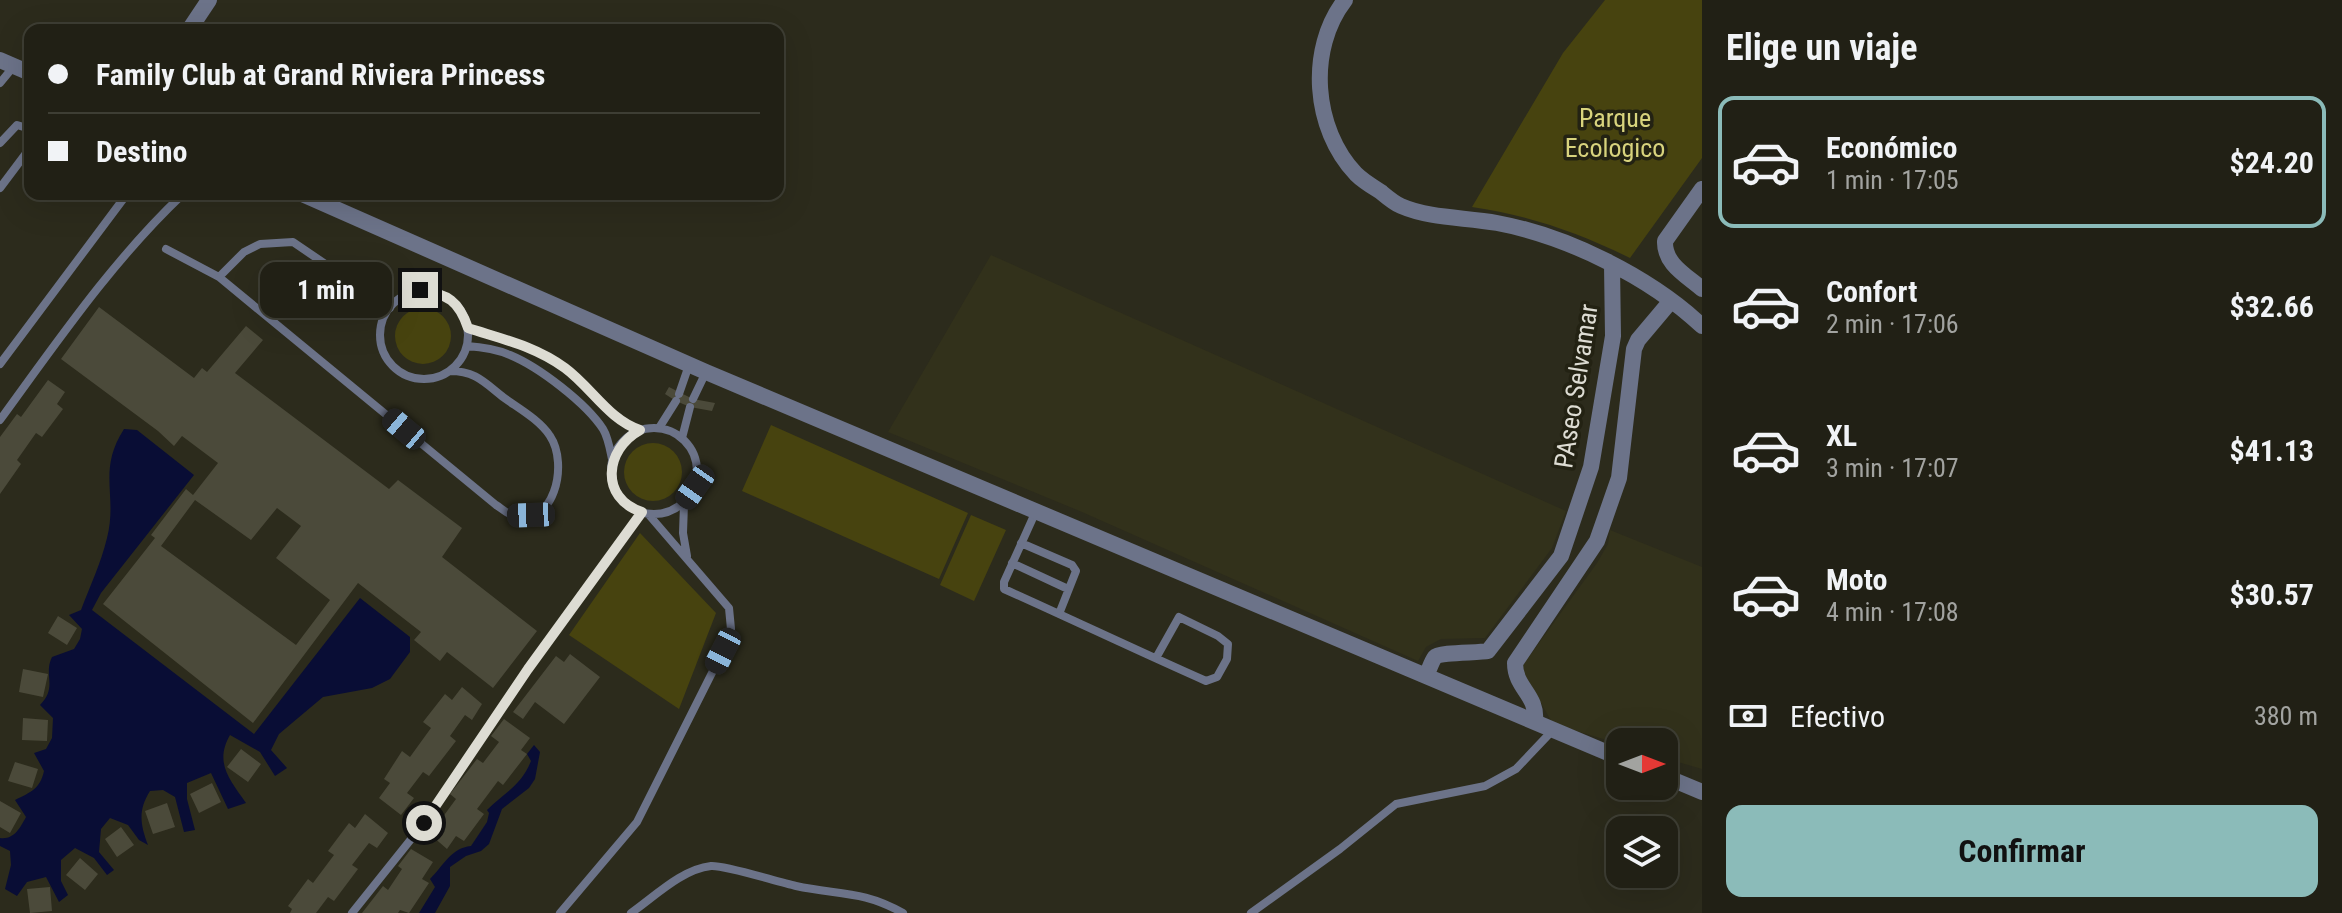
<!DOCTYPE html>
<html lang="es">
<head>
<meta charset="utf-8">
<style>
  :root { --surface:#212015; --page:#2d2d22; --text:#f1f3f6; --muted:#a2a3a0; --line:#3e3e34; --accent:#8bbbb9 }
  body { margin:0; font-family:"Roboto Condensed",sans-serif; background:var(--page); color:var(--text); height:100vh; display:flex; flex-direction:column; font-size:30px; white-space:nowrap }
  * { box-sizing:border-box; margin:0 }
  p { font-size:26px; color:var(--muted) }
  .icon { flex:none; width:44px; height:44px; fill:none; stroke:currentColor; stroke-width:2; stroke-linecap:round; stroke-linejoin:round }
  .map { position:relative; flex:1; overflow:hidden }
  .side { display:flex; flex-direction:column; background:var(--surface); width:640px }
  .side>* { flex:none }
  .banner { position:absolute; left:24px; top:24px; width:760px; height:176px; border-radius:16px; box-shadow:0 8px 32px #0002,0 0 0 2px var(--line); display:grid; align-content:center; height:176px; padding:0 24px; background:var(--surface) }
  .needle { width:52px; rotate:90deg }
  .buttons { position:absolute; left:1606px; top:728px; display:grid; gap:16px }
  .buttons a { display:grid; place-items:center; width:72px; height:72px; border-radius:16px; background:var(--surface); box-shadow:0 8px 32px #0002,0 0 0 2px var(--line); font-size:40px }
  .end { position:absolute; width:36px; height:36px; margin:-18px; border:10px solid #dddcd3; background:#111; box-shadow:0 0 0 4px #111 }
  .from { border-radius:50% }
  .bubble { position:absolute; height:56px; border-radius:16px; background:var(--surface); box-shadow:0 8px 32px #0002,0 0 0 2px var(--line); font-size:26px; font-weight:700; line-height:56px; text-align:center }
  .car { position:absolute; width:24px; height:48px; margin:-24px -12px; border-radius:10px; box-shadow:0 0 6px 2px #0007; background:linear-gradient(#222 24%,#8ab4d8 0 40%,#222 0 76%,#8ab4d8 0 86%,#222 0) }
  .banner b { display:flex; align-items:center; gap:28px; height:76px; font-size:30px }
  .banner b+b { border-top:2px solid var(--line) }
  .banner i { width:20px; height:20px; background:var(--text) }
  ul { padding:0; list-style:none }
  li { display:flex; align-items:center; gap:24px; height:132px; margin:0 16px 12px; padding:0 8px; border:4px solid transparent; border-radius:16px }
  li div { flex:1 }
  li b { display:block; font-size:30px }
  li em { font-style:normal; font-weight:700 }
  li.active { border-color:var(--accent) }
  li>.icon { width:72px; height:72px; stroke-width:1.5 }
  h2 { padding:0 24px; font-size:36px; line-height:96px }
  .pay { display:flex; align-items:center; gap:20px; height:88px; padding:0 24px; font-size:30px }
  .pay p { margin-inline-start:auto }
  .action { display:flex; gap:16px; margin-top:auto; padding:16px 24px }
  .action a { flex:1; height:92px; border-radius:16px; background:var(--accent); color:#111; font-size:32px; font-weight:700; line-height:92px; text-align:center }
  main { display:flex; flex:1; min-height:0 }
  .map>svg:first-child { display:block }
</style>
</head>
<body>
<main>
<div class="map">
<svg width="1702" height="913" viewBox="0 0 1702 913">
  <rect width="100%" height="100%" fill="#2c2b1c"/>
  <path fill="#32311b" d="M991 255 1566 511 1552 548 1485 638 1441 639 1426 647 1418 661 1082 512 888 432Z
    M1610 530 1702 567V769L1664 758V742H1620V744L1553 724 1521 668 1597 563 1608 544Z"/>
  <path fill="#47430f" d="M1605 0H1702V158L1630 258C1579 233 1528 215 1472 207L1563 53Z
    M395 336a28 28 0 1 1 56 0a28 28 0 1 1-56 0Z
    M771 425 968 513 939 579 742 491Z
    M624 472a29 29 0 1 1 58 0a29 29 0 1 1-58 0Z
    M971 515 1006 530 974 601 940 585Z
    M640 533 716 613 679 709 569 635Z"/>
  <path fill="#090d35" d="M124 429 137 430 194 475 101 593 92 610 254 734 360 598 410 637V652L390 679 372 688 323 697 279 734 271 750 287 768 275 776 260 752 230 735C214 763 230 780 246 803L228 809 211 773 187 783V799L195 830 184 832 175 797 163 790 150 791C138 810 140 824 148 845L139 840 128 825 110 818 101 829 99 852 114 870 107 875 94 858 75 848 61 860V881L68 895 59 902 46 877 27 882 17 896 5 889 11 865 10 851 0 846V838C14 840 20 828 26 817L15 800C31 792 40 789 44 771L34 753 46 749 52 738 53 718 40 705C58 687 43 675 52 657L74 649 80 639 82 629 69 615 81 610C90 586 101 563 107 538 118 495 97 471 124 429Z
    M534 745 540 752 535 779 529 788 502 809 489 844 481 851 466 856 450 867V886L435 913H419L435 887 430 879C444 865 451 848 471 846L487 822 489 813 487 810C505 792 521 786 531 761L527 754Z"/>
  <path fill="#4b4a3a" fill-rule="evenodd" d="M99 307 194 378 202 368 207 372 246 326 263 340 235 373 389 489 398 480 462 528 442 557 537 631 493 688 447 652 440 661 414 640 421 632 358 583 253 723 103 604 155 538 151 535 186 489 193 495 218 463 182 436 174 446 158 431 61 359ZM195 500 251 540 277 508 301 526 276 558 330 600 296 645 161 546Z
    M48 380 65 392 57 404 63 409 42 437 36 433 17 460 21 464 0 494V437L17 414 21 417Z
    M669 387 693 399 715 403 712 411 690 407 676 401 665 394Z
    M58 616 77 628 67 645 48 633Z
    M570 654 600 677 564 724 535 702 523 719 513 712 556 656 564 662Z
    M23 669 48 674 43 697 19 692Z
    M462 687 482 704 472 720 465 715 450 736 456 741 429 776 423 772 407 793 414 798 401 815 379 798 390 783 384 779 402 751 410 757 431 728 423 722 445 694 452 700Z
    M23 718 48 720 47 741 22 740Z
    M504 719 530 738 521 750 527 754 503 785 498 781 477 809 484 814 464 841 456 836 447 849 424 829 436 814 442 818 456 799 450 794 477 759 483 763 499 742 491 736Z
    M241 749 261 764 248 782 227 767Z
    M15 762 38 769 32 788 8 781Z
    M212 783 221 802 199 813 190 794Z
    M0 801 21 813 10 833 0 827Z
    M167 803 175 827 153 834 145 811Z
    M365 814 388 833 377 848 369 843 352 865 358 869 334 901 328 897 316 913H290L292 909 288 906 308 879 313 883 334 855 328 851 349 823 355 828Z
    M121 827 134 845 117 857 105 839Z
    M411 849 433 862 422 879 429 883 409 913 400 910 398 913H362L383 886 388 890 402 869 398 866Z
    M80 858 98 874 85 890 66 875Z
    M50 887 52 911 30 913 27 889Z"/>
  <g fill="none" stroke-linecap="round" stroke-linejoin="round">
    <path stroke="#6c7389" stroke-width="8" d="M0 83 14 66
      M0 143 17 125 30 129
      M0 188 30 148
      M166 249 219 277 496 505C501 508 506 513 512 515 554 530 569 464 550 436 540 420 518 408 503 397 484 382 475 371 450 371
      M219 277 244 252 260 244 293 242 390 308
      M380 335a44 44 0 1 1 88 0a44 44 0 1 1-88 0Z
      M468 328C502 339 535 346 565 368 591 387 609 420 640 430
      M467 346C482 347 496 349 510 355 539 367 586 403 603 429 608 437 610 449 612 459
      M0 364 127 194
      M679 394 689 365
      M693 399 706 372
      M0 420C57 342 113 260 183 194
      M611 471a43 43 0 1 1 86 0a43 43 0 1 1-86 0Z
      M659 428 676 401
      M682 438 690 407
      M684 504 683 533 687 556
      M1036 511 1004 582V589C1071 619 1138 651 1206 681L1217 677 1227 659 1228 644 1218 636 1179 617 1156 658
      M1021 543 1072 565 1076 571 1059 614
      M1012 563 1068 589
      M352 913 424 823 528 669 642 512
      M560 913 637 822 723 651 731 629 729 608 649 515
      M631 913C654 897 682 869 711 866 726 865 777 882 796 886 837 895 863 890 903 913
      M1251 913 1340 849 1396 804 1485 786 1516 769 1553 730"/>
    <path stroke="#6c7389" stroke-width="16" d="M1345 0C1307 49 1313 129 1356 174 1363 181 1373 187 1381 192 1387 197 1394 203 1401 206 1431 219 1465 217 1497 223 1567 236 1650 277 1702 326
      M189 30 209 0
      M0 60 30 73
      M1702 189 1665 241C1664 264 1686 275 1702 289
      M302 194 706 372 1620 758
      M1426 676C1429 671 1431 662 1435 657 1439 652 1479 653 1488 651L1561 556 1591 467 1613 336 1612 265
      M1535 722C1538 694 1515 689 1515 663L1597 541 1619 478 1634 349 1638 340 1670 302
      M1664 776 1702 792"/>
  </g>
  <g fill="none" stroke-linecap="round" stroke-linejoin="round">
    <path stroke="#dddcd3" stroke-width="10" d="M420 290C448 294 459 301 468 328 502 339 535 346 565 368 591 387 609 420 640 430 605 449 599 498 642 512L528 669 424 823"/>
  </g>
  <g text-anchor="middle" stroke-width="7" stroke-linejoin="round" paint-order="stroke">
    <g font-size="26" fill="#d8d37d" stroke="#232213">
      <text x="1615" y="127">Parque<tspan x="1615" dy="30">Ecologico</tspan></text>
    </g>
    <g font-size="26" fill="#dddcd3" stroke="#232213">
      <text transform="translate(1576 386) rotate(-81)" y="9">PAseo Selvamar</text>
    </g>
  </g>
</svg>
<div class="buttons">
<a><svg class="needle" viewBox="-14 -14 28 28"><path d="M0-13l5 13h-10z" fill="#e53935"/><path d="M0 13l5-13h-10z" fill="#a2a3a0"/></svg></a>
<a><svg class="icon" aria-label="layers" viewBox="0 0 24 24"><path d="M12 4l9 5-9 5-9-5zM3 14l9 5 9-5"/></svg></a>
</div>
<i class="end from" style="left:424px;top:823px"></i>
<i class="end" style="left:420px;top:290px"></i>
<div class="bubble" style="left:260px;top:262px;width:132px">1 min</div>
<i class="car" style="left:404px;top:429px;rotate:310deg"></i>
<i class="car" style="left:695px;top:487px;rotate:215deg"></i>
<i class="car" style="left:531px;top:515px;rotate:268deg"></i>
<i class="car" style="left:723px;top:651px;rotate:207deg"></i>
<div class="banner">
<b><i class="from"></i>Family Club at Grand Riviera Princess</b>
<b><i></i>Destino</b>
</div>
</div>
<section class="side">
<h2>Elige un viaje</h2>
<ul>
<li class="active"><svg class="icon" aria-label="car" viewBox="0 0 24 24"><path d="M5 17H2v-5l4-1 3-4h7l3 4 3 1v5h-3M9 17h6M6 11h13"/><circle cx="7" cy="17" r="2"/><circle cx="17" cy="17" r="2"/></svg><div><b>Económico</b><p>1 min · 17:05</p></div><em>$24.20</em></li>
<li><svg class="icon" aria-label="car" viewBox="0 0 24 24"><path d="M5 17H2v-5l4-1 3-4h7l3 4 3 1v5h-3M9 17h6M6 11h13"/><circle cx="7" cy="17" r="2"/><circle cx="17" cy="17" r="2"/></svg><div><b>Confort</b><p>2 min · 17:06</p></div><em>$32.66</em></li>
<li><svg class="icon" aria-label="car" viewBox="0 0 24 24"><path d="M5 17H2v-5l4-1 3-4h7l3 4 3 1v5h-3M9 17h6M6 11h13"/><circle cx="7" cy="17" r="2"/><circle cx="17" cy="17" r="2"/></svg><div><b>XL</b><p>3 min · 17:07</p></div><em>$41.13</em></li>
<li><svg class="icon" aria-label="car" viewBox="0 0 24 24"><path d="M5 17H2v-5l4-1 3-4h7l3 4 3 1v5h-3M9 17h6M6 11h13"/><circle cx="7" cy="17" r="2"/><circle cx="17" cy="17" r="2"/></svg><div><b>Moto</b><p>4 min · 17:08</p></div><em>$30.57</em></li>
</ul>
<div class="pay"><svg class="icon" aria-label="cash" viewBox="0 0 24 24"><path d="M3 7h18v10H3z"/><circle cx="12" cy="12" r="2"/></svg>Efectivo<p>380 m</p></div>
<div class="action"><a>Confirmar</a></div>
</section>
</main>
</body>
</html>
